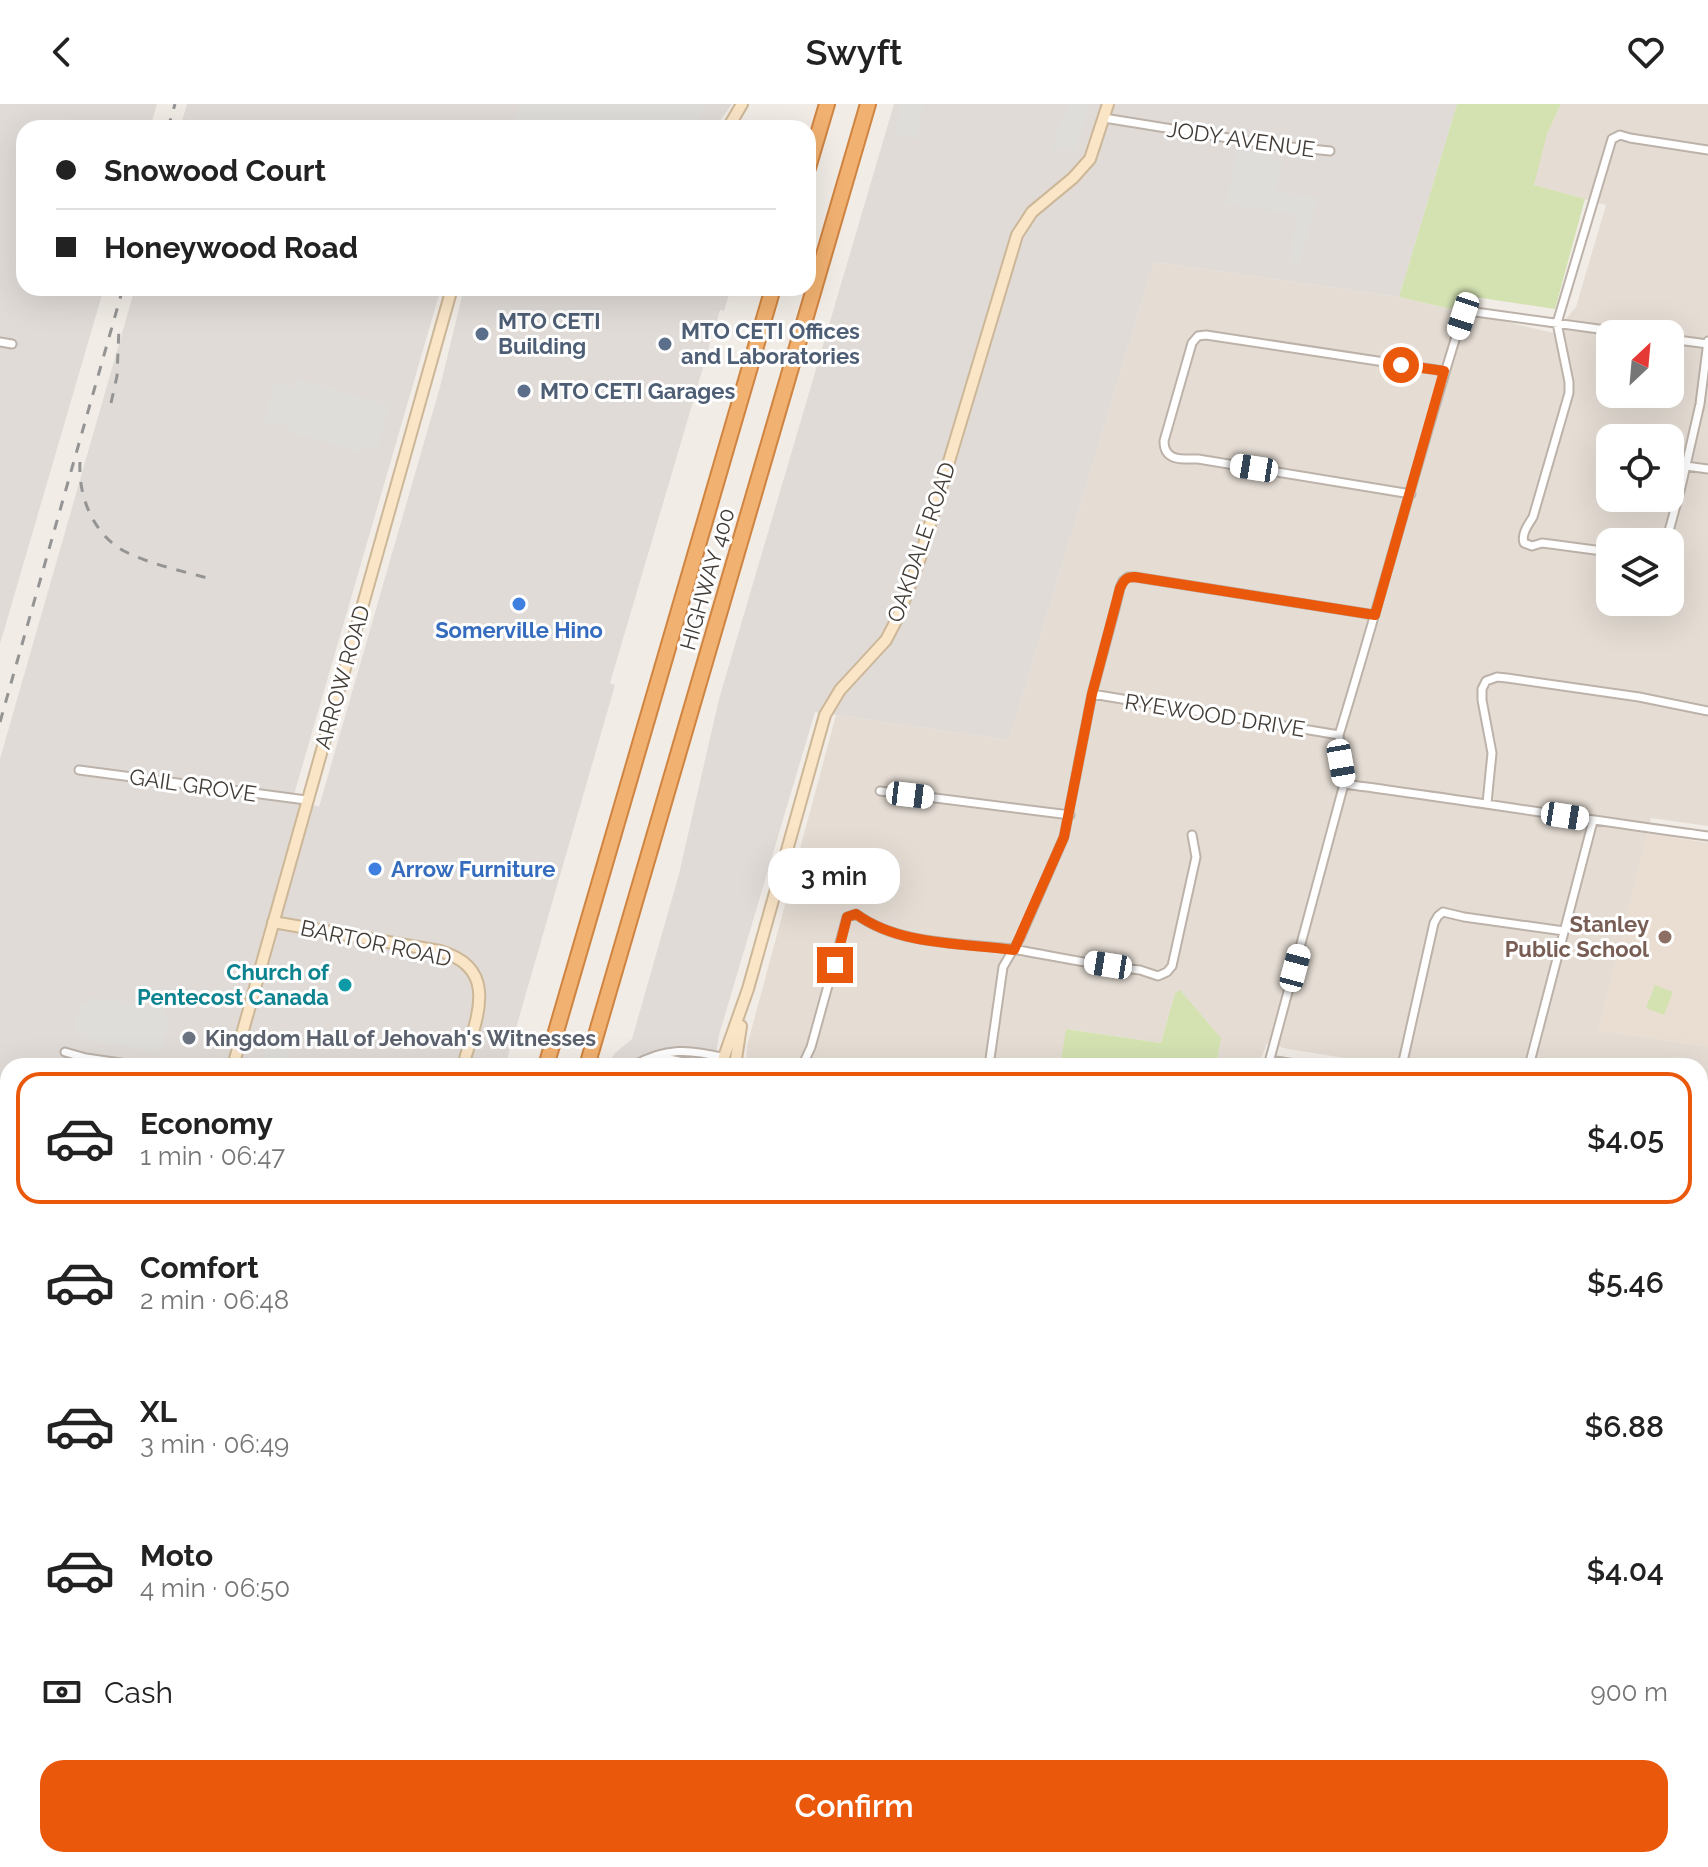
<!DOCTYPE html>
<html lang="en">
<head>
<meta charset="utf-8">
<style>
  :root { --surface:#fff; --page:#f2f2f2; --text:#222; --muted:#767676; --line:#e0e0e0; --accent:#ea580c }
  body { margin:0; font-family:Raleway,sans-serif; background:var(--page); color:var(--text); height:100vh; display:flex; flex-direction:column; font-size:30px; white-space:nowrap }
  * { box-sizing:border-box; margin:0 }
  p { font-size:26px; color:var(--muted) }
  .icon { flex:none; width:44px; height:44px; fill:none; stroke:currentColor; stroke-width:2; stroke-linecap:round; stroke-linejoin:round }
  .map { position:relative; flex:1; overflow:hidden }
  .side { position:absolute; left:0px; top:954px; width:1708px; height:810px; display:flex; flex-direction:column; background:var(--surface); border-radius:24px 24px 0 0; box-shadow:0 8px 32px #0002 }
  .side>* { flex:none }
  .hud { position:absolute; left:16px; top:16px; width:800px; height:176px; border-radius:24px; box-shadow:0 8px 32px #0002; display:grid; align-content:center; height:176px; padding:0 40px; background:var(--surface) }
  .needle { width:52px; rotate:26deg }
  .buttons { position:absolute; left:1596px; top:216px; display:grid; gap:16px }
  .buttons a { display:grid; place-items:center; width:88px; height:88px; border-radius:16px; background:var(--surface); box-shadow:0 8px 32px #0002; font-size:40px }
  .end { position:absolute; width:36px; height:36px; margin:-18px; border:10px solid #ea580c; background:#fff; box-shadow:0 0 0 4px #fff }
  .from { border-radius:50% }
  .bubble { position:absolute; height:56px; border-radius:24px; background:var(--surface); box-shadow:0 8px 32px #0002; font-size:26px; font-weight:600; line-height:56px; text-align:center }
  .car { position:absolute; width:24px; height:48px; margin:-24px -12px; border-radius:10px; box-shadow:0 0 6px 2px #0007; background:linear-gradient(#fff 24%,#345 0 40%,#fff 0 76%,#345 0 86%,#fff 0) }
  .hud b { display:flex; align-items:center; gap:28px; height:76px; font-size:30px }
  .hud b+b { border-top:2px solid var(--line) }
  .hud i { width:20px; height:20px; background:var(--text) }
  ul { padding:14px 0 0; list-style:none }
  li { display:flex; align-items:center; gap:24px; height:132px; margin:0 16px 12px; padding:0 24px; border:4px solid transparent; border-radius:24px }
  li div { flex:1 }
  li b { display:block; font-size:30px }
  li em { font-style:normal; font-weight:600 }
  li.current { border-color:var(--accent) }
  li>.icon { width:72px; height:72px; stroke-width:1.5 }
  .pay { display:flex; align-items:center; gap:20px; height:88px; padding:0 40px; font-size:30px }
  .pay p { margin-inline-start:auto }
  .button { display:flex; gap:16px; margin-top:auto; padding:16px 40px }
  .button a { flex:1; height:92px; border-radius:24px; background:var(--accent); color:#fff; font-size:32px; font-weight:600; line-height:92px; text-align:center }
  header { display:flex; justify-content:space-between; align-items:center; height:104px; padding:0 40px; background:var(--surface); font-size:36px; font-weight:600 }
  .map>svg:first-child { display:block }
</style>
</head>
<body>
<header><svg class="icon" aria-label="back" viewBox="0 0 24 24"><path d="M15 5l-7 7 7 7"/></svg>Swyft<svg class="icon" aria-label="heart" viewBox="0 0 24 24"><path d="M12 20l-8-8c-3-5 5-10 8-4 3-6 11-1 8 4z"/></svg></header>
<div class="map">
<svg width="1708" height="1763" viewBox="0 0 1708 1763">
  <rect width="100%" height="100%" fill="#f1ece6"/>
  <path fill="#e5ddd4" fill-rule="evenodd" d="M1561 0H1708V722L1651 714 1599 926 1708 943V1248L1700 1247V962H1395L1288 945 1267 939 1258 962H1216L1220 934 1175 889 1161 939 1067 925 1060 962H746L747 942 836 611 1009 636 1154 158 1399 193 1554 229 1576 203 1606 101 1533 81 1547 30ZM1610 230H1670V290H1610ZM1610 334H1670V394H1610ZM1610 438H1670V498H1610Z"/>
  <path fill="#e0dbd7" d="M0 0H157L150 24H24V184H104L0 540Z
    M187 0H732L715 24H180Z
    M894 0H1457L1399 193 1154 158 1009 636 815 608 719 931 714 962H608L614 950 632 935 679 770 719 595Z
    M135 184H441L293 694 319 703 440 283 464 184H731L724 207 720 206 610 579 615 581 505 962H8V997L0 996V655Z
    M0 1725 8 1728V1756H103L127 1763H0Z"/>
  <path fill="#e9ded1" d="M1647 729 1708 739V943L1599 926Z"/>
  <path fill="#d4e2b2" d="M1457 0H1561L1547 30 1534 81 1585 95 1555 205 1462 191 1451 205 1399 193Z
    M1655 881 1673 888 1664 911 1646 904Z
    M1180 886 1221 934 1216 962H1060L1066 925 1161 939 1175 889Z
    M1700 1284 1708 1285V1763H407L409 1756H1700Z"/>
  <path fill="#dfddda" d="M519 0H704L697 24H513Z
    M901 0H923L917 35 895 31Z
    M1068 0H1089L1083 25 1074 46H1052L1061 15 1065 14Z
    M1236 46 1283 53 1276 88 1318 94 1299 159 1290 157 1297 111 1227 100Z
    M297 275 389 301 377 345 365 342 363 349 286 327 288 320 284 319 283 323 264 318 275 278 294 284Z
    M90 893 163 905V911L169 912 164 944 157 943 156 948 83 935V932L75 930 80 900 89 901Z
    M270 934 290 940 284 962H262Z"/>
  <g fill="none" stroke-linecap="round" stroke-linejoin="round">
    <path stroke="#a6d9e9" stroke-width="3" d="M1113 1763 1116 1756"/>
    <defs>
      <path id="street" d="M1104 14 1272 41 1330 47
        M1670 235 1708 240
        M0 238 12 240
        M1686 362 1708 365
        M1411 390 1198 355C1183 355 1164 358 1164 337L1192 239 1198 232 1206 231 1444 267
        M1666 438 1681 383 1700 300 1708 237
        M1610 448 1550 440 1542 439 1532 442 1524 439C1521 430 1528 421 1533 413L1569 289V278L1557 219 1612 35 1620 31 1630 34 1708 46
        M1092 590 1339 631
        M79 666 306 696
        M1344 680C1466 696 1587 716 1708 732
        M880 687 1070 711
        M1487 699 1492 649 1482 596V585L1486 577 1497 573 1507 574 1639 593 1708 607
        M65 948 86 954 141 962
        M659 953 704 962
        M1270 956 1307 962
        M633 962C665 943 690 945 725 954
        M707 962 724 953
        M807 962 805 956 811 943 847 813 856 810C901 843 965 838 1018 846 1058 853 1099 862 1140 866L1158 872 1167 868 1172 862 1196 753 1192 731
        M989 962 1003 863 1020 834 1064 733 1092 590 1116 501 1120 484 1123 477 1128 473H1135L1375 511
        M1268 962 1344 680 1341 659 1339 631C1382 491 1419 350 1463 210L1468 207 1635 230
        M1402 962 1434 819 1438 812 1443 808 1464 813 1564 827
        M1529 962 1593 717
        M1700 1000 1708 1001
        M394 1763 396 1756"/>
      <path id="secondary" d="M728 24 742 0
        M273 818 440 847C502 865 475 917 463 962
        M233 962 452 184
        M723 962 724 953 748 885 825 611 840 586 886 536 898 513 920 454 1017 131 1032 108 1073 74 1090 55 1108 0
        M735 962 741 922
        M0 1014 8 1016
        M1700 1271 1708 1272
        M258 1763 261 1756"/>
      <path id="highway" d="M808 64 827 0
        M546 962 773 184
        M587 962 868 0
        M313 1763 315 1756
        M352 1763 354 1756"/>
    </defs>
    <use href="#street" stroke="#bcb2a9" stroke-width="11"/>
    <use href="#secondary" stroke="#cdb799" stroke-width="14"/>
    <use href="#highway" stroke="#cf8441" stroke-width="18"/>
    <use href="#street" stroke="#fff" stroke-width="7"/>
    <use href="#secondary" stroke="#fae5c7" stroke-width="10"/>
    <use href="#highway" stroke="#f1b171" stroke-width="14"/>
    <path stroke="#949494" stroke-width="3" stroke-dasharray="10 10" stroke-linecap="butt" d="M168 24 175 0
      M111 299 117 272 119 224
      M80 358C78 393 94 432 126 448 152 461 183 467 211 475
      M0 618 123 184"/>
  </g>
  <g fill="none" stroke-linecap="round" stroke-linejoin="round">
    <path stroke="#ea580c" stroke-width="10" d="M835 861 847 813 856 810C900 842 962 839 1014 846L1064 733 1092 590 1120 484C1124 476 1126 473 1135 473L1375 511 1444 267 1401 261"/>
  </g>
  <g fill="#5c6f8a" stroke="#fff" stroke-width="3">
    <circle cx="482" cy="230" r="8"/>
    <circle cx="665" cy="240" r="8"/>
    <circle cx="524" cy="287" r="8"/>
  </g>
  <g fill="#3f7fe0" stroke="#fff" stroke-width="3">
    <circle cx="519" cy="500" r="8"/>
    <circle cx="375" cy="765" r="8"/>
  </g>
  <circle fill="#8d6e63" stroke="#fff" stroke-width="3" cx="1665" cy="833" r="8"/>
  <circle fill="#0f9aa8" stroke="#fff" stroke-width="3" cx="345" cy="881" r="8"/>
  <circle fill="#6b7280" stroke="#fff" stroke-width="3" cx="189" cy="934" r="8"/>
  <g text-anchor="middle" stroke-width="6" stroke-linejoin="round" paint-order="stroke">
    <g font-size="22" fill="#433c36" stroke="#fff">
      <text transform="translate(1241 35) rotate(8)" y="8">JODY AVENUE</text>
      <text transform="translate(921 438) rotate(-71)" y="8">OAKDALE ROAD</text>
      <text transform="translate(707 475) rotate(-74)" y="8">HIGHWAY 400</text>
      <text transform="translate(342 573) rotate(-74)" y="8">ARROW ROAD</text>
      <text transform="translate(1215 611) rotate(9)" y="8">RYEWOOD DRIVE</text>
      <text transform="translate(193 681) rotate(8)" y="8">GAIL GROVE</text>
      <text transform="translate(376 839) rotate(12)" y="8">BARTOR ROAD</text>
    </g>
    <g font-size="22" font-weight="bold" fill="#4e5e75" stroke="#fff" text-anchor="start">
      <text x="498" y="225">MTO CETI<tspan x="498" dy="25">Building</tspan></text>
      <text x="681" y="235">MTO CETI Offices<tspan x="681" dy="25">and Laboratories</tspan></text>
      <text x="540" y="295">MTO CETI Garages</text>
    </g>
    <g font-size="22" font-weight="bold" fill="#366cbe" stroke="#fff">
      <text x="519" y="534">Somerville Hino</text>
      <text x="391" y="773" text-anchor="start">Arrow Furniture</text>
    </g>
    <g font-size="22" font-weight="bold" fill="#785e54" stroke="#fff" text-anchor="end">
      <text x="1649" y="828">Stanley<tspan x="1649" dy="25">Public School</tspan></text>
    </g>
    <g font-size="22" font-weight="bold" fill="#0d838f" stroke="#fff" text-anchor="end">
      <text x="329" y="876">Church of<tspan x="329" dy="25">Pentecost Canada</tspan></text>
    </g>
    <g font-size="22" font-weight="bold" fill="#5b616d" stroke="#fff" text-anchor="start">
      <text x="205" y="942">Kingdom Hall of Jehovah's Witnesses</text>
    </g>
  </g>
</svg>
<div class="buttons">
<a><svg class="needle" viewBox="-14 -14 28 28"><path d="M0-13l5 13h-10z" fill="#e53935"/><path d="M0 13l5-13h-10z" fill="#767676"/></svg></a>
<a><svg class="icon" aria-label="locate" viewBox="0 0 24 24"><circle cx="12" cy="12" r="6"/><path d="M12 2v4M12 18v4M2 12h4M18 12h4"/></svg></a>
<a><svg class="icon" aria-label="layers" viewBox="0 0 24 24"><path d="M12 4l9 5-9 5-9-5zM3 14l9 5 9-5"/></svg></a>
</div>
<i class="end from" style="left:1401px;top:261px"></i>
<i class="end" style="left:835px;top:861px"></i>
<div class="bubble" style="left:768px;top:744px;width:132px">3 min</div>
<i class="car" style="left:1463px;top:212px;rotate:198deg"></i>
<i class="car" style="left:1254px;top:364px;rotate:279deg"></i>
<i class="car" style="left:1341px;top:659px;rotate:170deg"></i>
<i class="car" style="left:910px;top:691px;rotate:97deg"></i>
<i class="car" style="left:1565px;top:712px;rotate:99deg"></i>
<i class="car" style="left:1108px;top:861px;rotate:279deg"></i>
<i class="car" style="left:1295px;top:864px;rotate:15deg"></i>
<div class="hud">
<b><i class="from"></i>Snowood Court</b>
<b><i></i>Honeywood Road</b>
</div>
<section class="side">
<ul>
<li class="current"><svg class="icon" aria-label="car" viewBox="0 0 24 24"><path d="M5 17H2v-5l4-1 3-4h7l3 4 3 1v5h-3M9 17h6M6 11h13"/><circle cx="7" cy="17" r="2"/><circle cx="17" cy="17" r="2"/></svg><div><b>Economy</b><p>1 min · 06:47</p></div><em>$4.05</em></li>
<li><svg class="icon" aria-label="car" viewBox="0 0 24 24"><path d="M5 17H2v-5l4-1 3-4h7l3 4 3 1v5h-3M9 17h6M6 11h13"/><circle cx="7" cy="17" r="2"/><circle cx="17" cy="17" r="2"/></svg><div><b>Comfort</b><p>2 min · 06:48</p></div><em>$5.46</em></li>
<li><svg class="icon" aria-label="car" viewBox="0 0 24 24"><path d="M5 17H2v-5l4-1 3-4h7l3 4 3 1v5h-3M9 17h6M6 11h13"/><circle cx="7" cy="17" r="2"/><circle cx="17" cy="17" r="2"/></svg><div><b>XL</b><p>3 min · 06:49</p></div><em>$6.88</em></li>
<li><svg class="icon" aria-label="car" viewBox="0 0 24 24"><path d="M5 17H2v-5l4-1 3-4h7l3 4 3 1v5h-3M9 17h6M6 11h13"/><circle cx="7" cy="17" r="2"/><circle cx="17" cy="17" r="2"/></svg><div><b>Moto</b><p>4 min · 06:50</p></div><em>$4.04</em></li>
</ul>
<div class="pay"><svg class="icon" aria-label="cash" viewBox="0 0 24 24"><path d="M3 7h18v10H3z"/><circle cx="12" cy="12" r="2"/></svg>Cash<p>900 m</p></div>
<div class="button"><a>Confirm</a></div>
</section>
</div>
</body>
</html>
